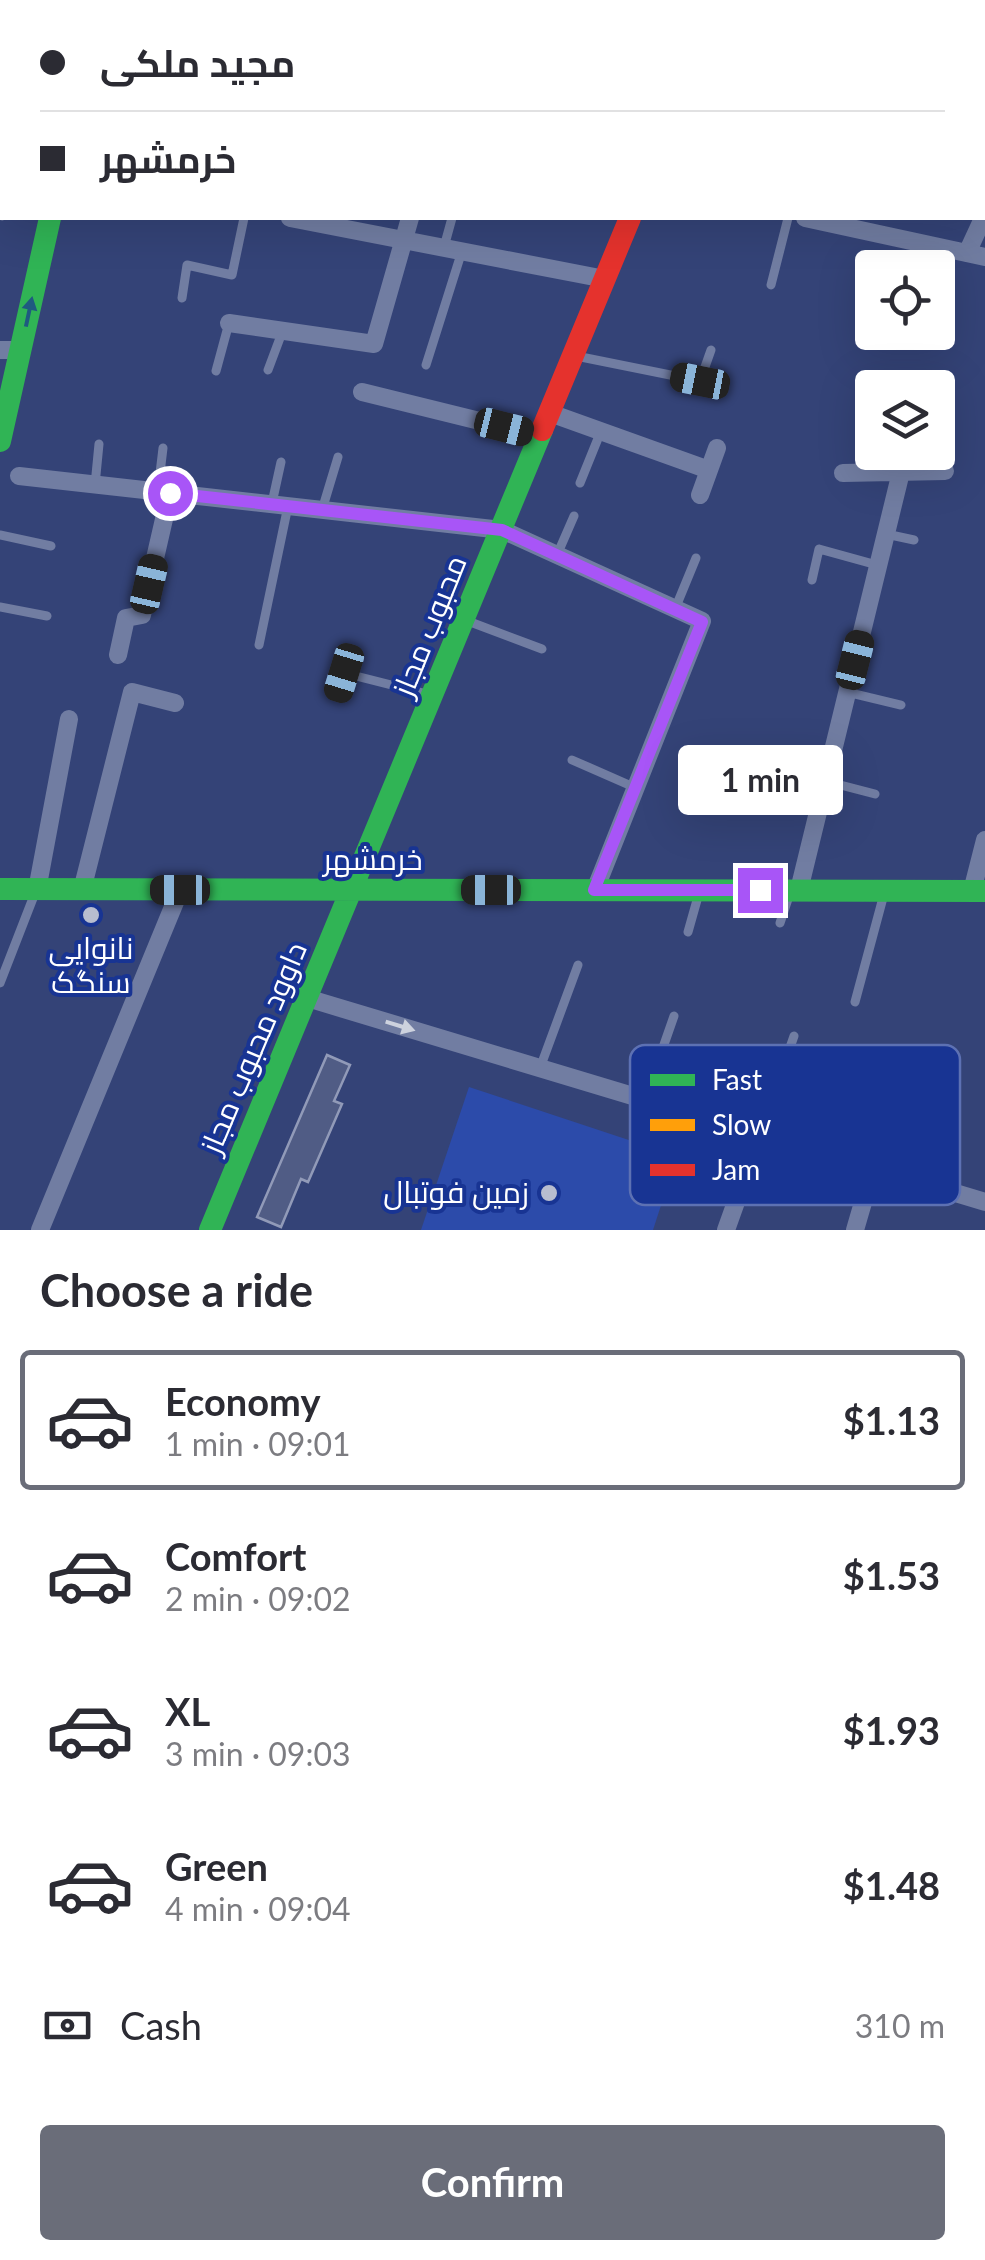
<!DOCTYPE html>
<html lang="en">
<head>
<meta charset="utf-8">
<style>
  :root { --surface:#fff; --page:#f2f2f3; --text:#2b2b33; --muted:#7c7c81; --line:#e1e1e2; --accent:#6a6d79 }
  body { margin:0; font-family:Lato,Cairo,sans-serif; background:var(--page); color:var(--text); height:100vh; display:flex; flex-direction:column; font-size:38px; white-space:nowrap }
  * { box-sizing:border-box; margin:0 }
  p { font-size:32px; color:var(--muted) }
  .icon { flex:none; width:55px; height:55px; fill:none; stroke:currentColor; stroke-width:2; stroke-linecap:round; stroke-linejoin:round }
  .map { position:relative; height:1230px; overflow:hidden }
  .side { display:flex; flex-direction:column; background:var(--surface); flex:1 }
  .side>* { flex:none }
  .hud { position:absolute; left:0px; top:0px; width:985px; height:220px; box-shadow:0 10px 40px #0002; display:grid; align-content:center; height:220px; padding:0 40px; background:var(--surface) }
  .buttons { position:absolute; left:855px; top:250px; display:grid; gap:20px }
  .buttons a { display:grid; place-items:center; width:100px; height:100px; border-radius:10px; background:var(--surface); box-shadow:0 10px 40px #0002; font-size:50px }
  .end { position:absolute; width:45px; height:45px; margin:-22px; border:12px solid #a855f7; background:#fff; box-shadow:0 0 0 5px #fff }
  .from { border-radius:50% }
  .bubble { position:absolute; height:70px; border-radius:10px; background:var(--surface); box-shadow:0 10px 40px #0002; font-size:32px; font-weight:700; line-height:70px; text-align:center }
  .car { position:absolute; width:30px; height:60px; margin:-30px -15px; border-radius:12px; box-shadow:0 0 8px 2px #0007; background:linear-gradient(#222 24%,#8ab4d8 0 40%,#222 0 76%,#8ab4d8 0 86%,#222 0) }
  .hud b { display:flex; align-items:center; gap:35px; height:95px; font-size:38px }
  .hud b+b { border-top:2px solid var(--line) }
  .hud i { width:25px; height:25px; background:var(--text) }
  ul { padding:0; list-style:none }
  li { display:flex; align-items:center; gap:30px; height:140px; margin:0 20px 15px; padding:0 20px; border:5px solid transparent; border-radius:10px }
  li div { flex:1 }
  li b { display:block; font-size:38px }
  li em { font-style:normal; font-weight:700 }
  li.current { border-color:var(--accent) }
  li>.icon { width:90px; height:90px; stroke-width:1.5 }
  h2 { padding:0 40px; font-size:45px; line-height:120px }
  .pay { display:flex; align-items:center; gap:25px; height:110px; padding:0 40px; font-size:38px }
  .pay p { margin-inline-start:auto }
  .action { display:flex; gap:20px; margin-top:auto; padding:20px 40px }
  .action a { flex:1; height:115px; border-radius:10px; background:var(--accent); color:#fff; font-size:40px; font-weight:700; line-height:115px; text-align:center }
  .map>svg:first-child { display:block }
</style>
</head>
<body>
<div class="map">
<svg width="985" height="1230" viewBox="0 0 985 1230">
  <rect width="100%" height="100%" fill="#344377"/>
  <path fill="#2c4baa" d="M469 1087 677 1156 653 1230H421Z"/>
  <path fill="#505c85" stroke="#919ab8" stroke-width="2.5" d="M327 1055 350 1065 334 1101 342 1104 308 1182 301 1179 281 1227 257 1217Z"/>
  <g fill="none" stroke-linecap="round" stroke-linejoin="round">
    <path stroke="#717da2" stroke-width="9" d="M208 2V0
      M306 2V0
      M520 2 521 0
      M0 215 2 216
      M444 247 452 218
      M771 285 788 218
      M182 298 187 265 232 275 244 218
      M576 356 700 381 711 350
      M426 365 462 251
      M268 370 283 330
      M216 371 229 323
      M580 483 601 431
      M95 485 99 444
      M158 490 163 448
      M272 503 281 462
      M322 510 338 457
      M886 534 914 540
      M0 535 51 546
      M557 555 574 516
      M812 580 819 549 877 565
      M0 607 47 616
      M675 609 696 558
      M465 620 542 649
      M259 645 288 506
      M847 692 901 705
      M337 695 344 673 431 695
      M572 760 636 788
      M825 781 875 794
      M780 923 790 893
      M688 932 699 893
      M0 983 35 893
      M855 1002 884 894
      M540 1068 578 965
      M645 1099 674 1016
      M760 1133 794 1036
      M863 1165 893 1072
      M933 1187 956 1105"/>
    <path stroke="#717da2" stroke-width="18" d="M549 0 564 2
      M436 2 437 0
      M810 2V0
      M935 2 936 0
      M290 218 605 279
      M805 218 985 257
      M967 253 985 214
      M229 323 374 344 410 218
      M0 350H20
      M362 392 540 436
      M550 413 709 470
      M843 473 945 471
      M19 476 502 530 702 621 595 890
      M700 495 717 448
      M118 655 126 618 142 615 170 493
      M37 890 69 719
      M82 890 132 692 175 703
      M799 890 901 472
      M972 891 985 840
      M307 998 985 1202
      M40 1230 180 890
      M726 1230 760 1135
      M855 1230 873 1168"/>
    <path stroke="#30b455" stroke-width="22" d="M719 2 720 0
      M0 441 50 218
      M0 889 985 891
      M210 1230 542 430"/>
    <path stroke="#ff9f0a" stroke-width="22" d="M0 56H2"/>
    <path stroke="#e5322d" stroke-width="22" d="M97 2 98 0
      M542 430 630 218"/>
  </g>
  <defs><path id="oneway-solid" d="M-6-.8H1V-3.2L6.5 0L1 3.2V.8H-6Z" transform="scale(2.5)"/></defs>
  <use fill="#1f5a80" href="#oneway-solid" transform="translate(29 312) rotate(-78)"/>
  <use fill="#cdd2de" href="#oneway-solid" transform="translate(400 1026) rotate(17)"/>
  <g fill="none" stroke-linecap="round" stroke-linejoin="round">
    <path stroke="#a855f7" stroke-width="12" d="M170 493 502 530 702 622 594 890H760"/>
  </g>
  <g fill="#b8bdcf" stroke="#183493" stroke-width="4">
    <circle cx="91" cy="915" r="10"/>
    <circle cx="549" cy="1193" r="10"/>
  </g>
  <g text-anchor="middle" stroke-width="8" stroke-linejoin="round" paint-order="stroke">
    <g font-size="30" fill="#fff" stroke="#183493">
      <text transform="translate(430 626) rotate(-68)" y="10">محبوب مجاز</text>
      <text x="373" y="870">خرمشهر</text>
      <text transform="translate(254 1048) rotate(-67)" y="10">داوود محبوب مجاز</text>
    </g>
    <g font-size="30" fill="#fff" stroke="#183493">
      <text x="91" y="959">نانوایی<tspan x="91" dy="34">سنگک</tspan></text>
      <text x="529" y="1203" text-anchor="end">زمین فوتبال</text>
    </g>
  </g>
  <rect x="630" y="1045" width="330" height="160" rx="15" fill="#183493" stroke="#5d71b3" stroke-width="2.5"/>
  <rect x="650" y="1074" width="45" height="12" fill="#30b455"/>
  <rect x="650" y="1119" width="45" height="12" fill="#ff9f0a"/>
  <rect x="650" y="1164" width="45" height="12" fill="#e5322d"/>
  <g font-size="28" fill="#fff">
    <text x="712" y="1090">Fast</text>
    <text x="712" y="1135">Slow</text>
    <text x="712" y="1180">Jam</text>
  </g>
</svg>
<div class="buttons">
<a><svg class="icon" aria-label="locate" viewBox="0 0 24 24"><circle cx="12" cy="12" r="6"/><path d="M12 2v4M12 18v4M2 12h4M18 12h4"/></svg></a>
<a><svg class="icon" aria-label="layers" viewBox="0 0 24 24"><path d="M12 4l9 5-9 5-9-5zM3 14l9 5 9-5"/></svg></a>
</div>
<i class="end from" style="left:170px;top:493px"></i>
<i class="end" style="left:760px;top:890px"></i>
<div class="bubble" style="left:678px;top:745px;width:165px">1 min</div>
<i class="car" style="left:700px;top:381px;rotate:281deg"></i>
<i class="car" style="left:504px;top:427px;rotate:104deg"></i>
<i class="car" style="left:149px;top:584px;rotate:13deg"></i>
<i class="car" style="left:855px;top:660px;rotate:14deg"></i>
<i class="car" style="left:344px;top:673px;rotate:197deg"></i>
<i class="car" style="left:180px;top:890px;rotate:270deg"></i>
<i class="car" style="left:491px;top:890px;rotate:270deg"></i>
<div class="hud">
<b><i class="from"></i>مجید ملکی</b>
<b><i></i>خرمشهر</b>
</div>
</div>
<section class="side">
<h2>Choose a ride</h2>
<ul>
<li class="current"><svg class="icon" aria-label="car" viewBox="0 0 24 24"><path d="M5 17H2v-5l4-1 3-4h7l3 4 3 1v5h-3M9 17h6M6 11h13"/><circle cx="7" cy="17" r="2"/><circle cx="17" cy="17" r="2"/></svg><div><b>Economy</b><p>1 min · 09:01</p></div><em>$1.13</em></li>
<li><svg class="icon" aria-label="car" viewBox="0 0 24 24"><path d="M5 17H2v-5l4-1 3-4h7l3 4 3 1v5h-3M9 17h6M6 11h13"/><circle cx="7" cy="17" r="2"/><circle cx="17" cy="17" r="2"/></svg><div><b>Comfort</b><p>2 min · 09:02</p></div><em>$1.53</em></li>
<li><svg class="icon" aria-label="car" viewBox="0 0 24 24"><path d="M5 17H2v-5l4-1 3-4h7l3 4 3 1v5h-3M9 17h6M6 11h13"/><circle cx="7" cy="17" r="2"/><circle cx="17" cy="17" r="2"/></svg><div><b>XL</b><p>3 min · 09:03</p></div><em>$1.93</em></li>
<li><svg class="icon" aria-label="car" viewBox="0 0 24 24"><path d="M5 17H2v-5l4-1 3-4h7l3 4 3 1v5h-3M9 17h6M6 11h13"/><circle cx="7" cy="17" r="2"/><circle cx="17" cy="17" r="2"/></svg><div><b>Green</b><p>4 min · 09:04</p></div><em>$1.48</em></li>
</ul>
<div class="pay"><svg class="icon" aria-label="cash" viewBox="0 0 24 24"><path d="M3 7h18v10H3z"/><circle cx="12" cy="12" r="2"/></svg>Cash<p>310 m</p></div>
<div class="action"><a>Confirm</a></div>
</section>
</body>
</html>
